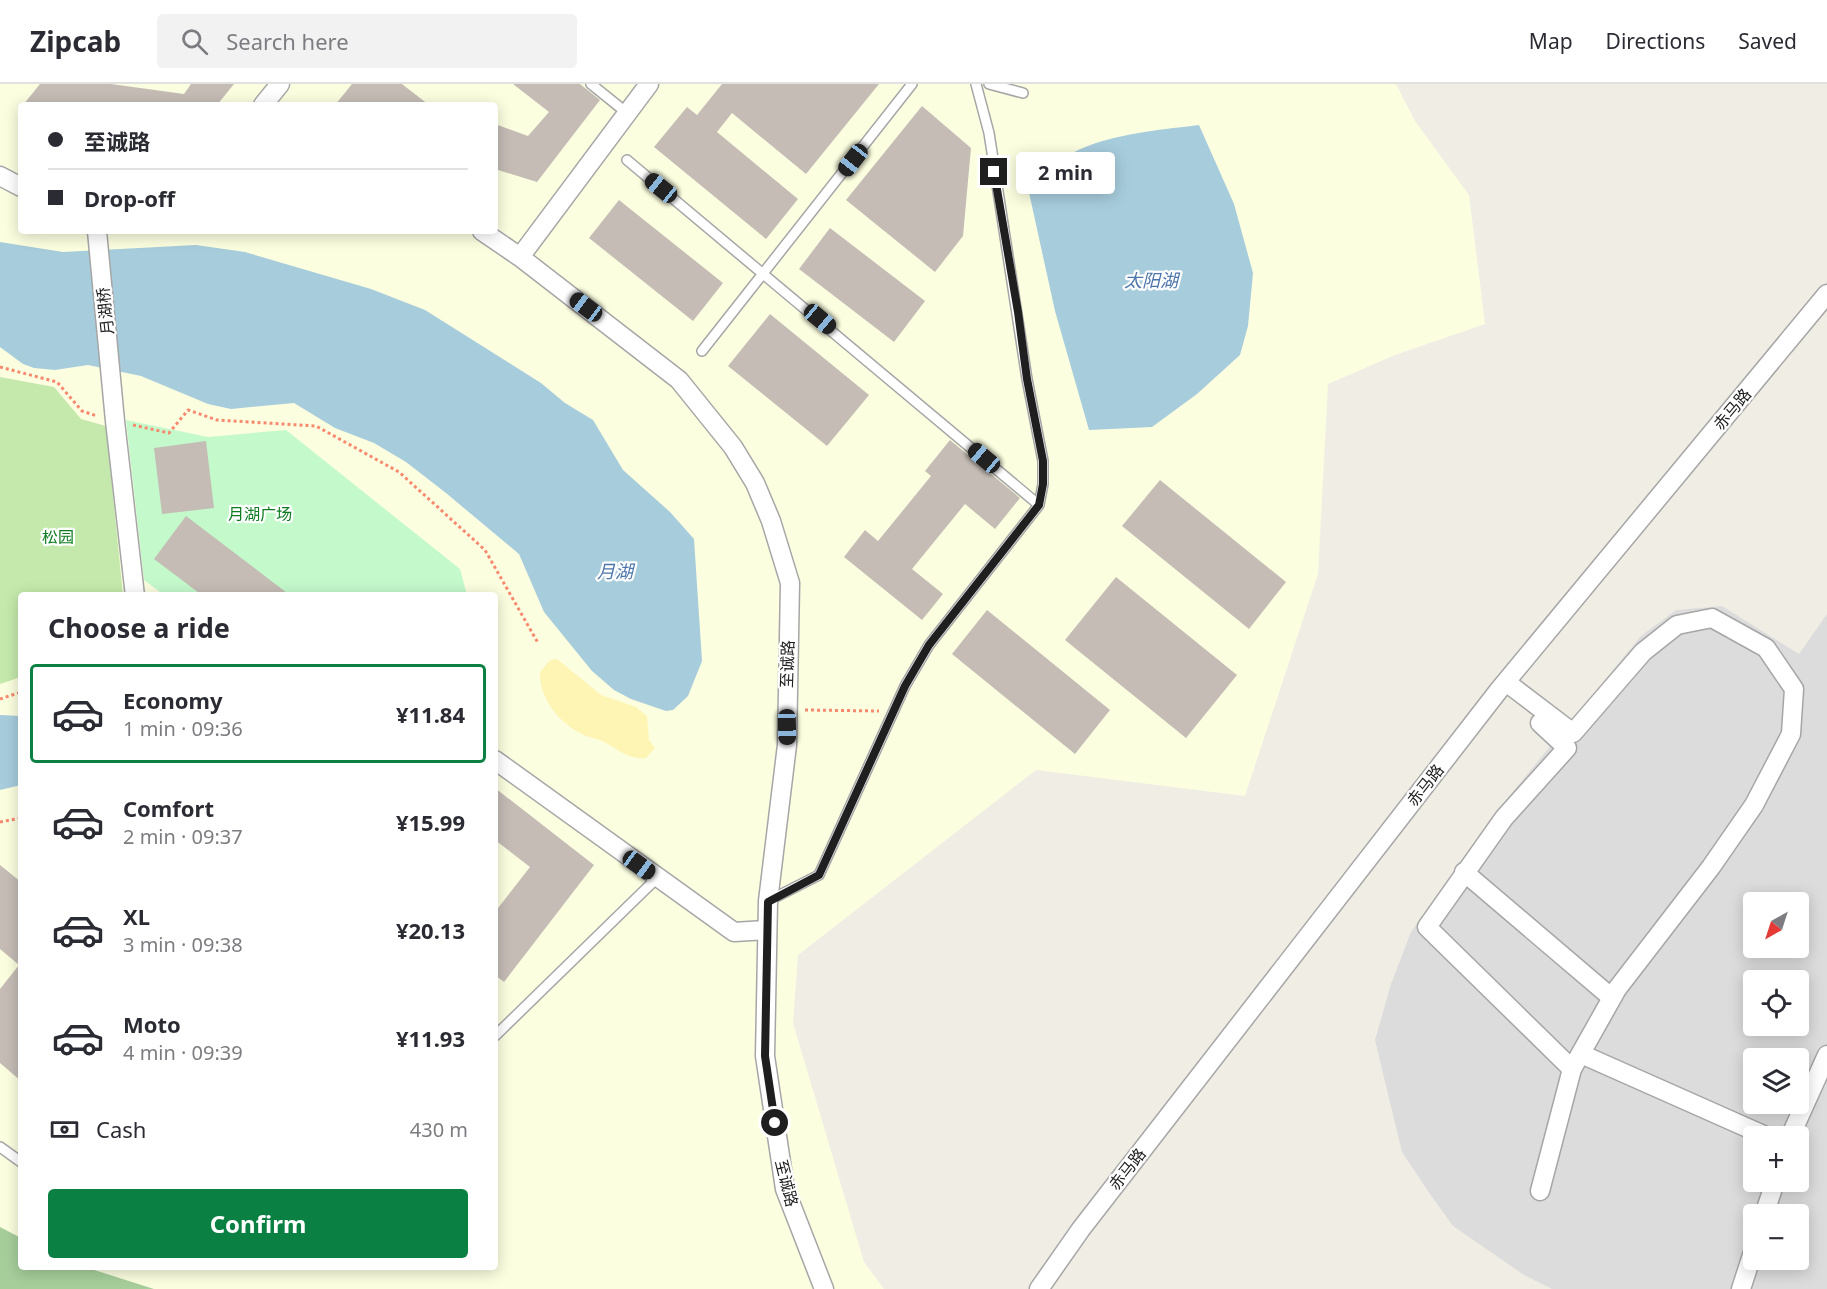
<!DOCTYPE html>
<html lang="en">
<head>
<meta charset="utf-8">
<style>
  :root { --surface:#fff; --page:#f2f2f3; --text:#2b2b33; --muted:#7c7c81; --line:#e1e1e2; --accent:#0b8043 }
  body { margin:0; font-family:"Noto Sans","Noto Sans SC",sans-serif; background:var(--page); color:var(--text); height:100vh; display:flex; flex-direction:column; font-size:22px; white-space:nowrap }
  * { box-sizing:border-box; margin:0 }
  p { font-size:20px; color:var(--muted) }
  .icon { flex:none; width:33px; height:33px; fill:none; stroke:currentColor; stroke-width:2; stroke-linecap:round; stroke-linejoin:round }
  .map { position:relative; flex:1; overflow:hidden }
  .side { position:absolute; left:18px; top:508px; width:480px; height:678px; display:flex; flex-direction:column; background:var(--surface); border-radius:6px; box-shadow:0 3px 15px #0003 }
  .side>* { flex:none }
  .guide { position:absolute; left:18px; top:18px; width:480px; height:132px; border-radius:6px; box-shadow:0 3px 15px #0003; display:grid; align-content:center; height:132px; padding:0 30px; background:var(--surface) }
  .needle { width:39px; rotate:219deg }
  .tools { position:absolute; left:1743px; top:808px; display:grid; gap:12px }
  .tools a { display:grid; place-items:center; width:66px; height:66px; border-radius:6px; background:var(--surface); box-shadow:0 3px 15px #0003; font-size:30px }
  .end { position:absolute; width:27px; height:27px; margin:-14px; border:8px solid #1f1f1f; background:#fff; box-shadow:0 0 0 3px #fff }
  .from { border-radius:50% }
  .bubble { position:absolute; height:42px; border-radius:6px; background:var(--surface); box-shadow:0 3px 15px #0003; font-size:20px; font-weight:700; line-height:42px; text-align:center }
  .car { position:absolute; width:18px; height:36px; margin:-18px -9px; border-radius:8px; box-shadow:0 0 4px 2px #0007; background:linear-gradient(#222 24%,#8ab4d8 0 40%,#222 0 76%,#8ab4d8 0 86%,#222 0) }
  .guide b { display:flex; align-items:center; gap:21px; height:57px; font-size:22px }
  .guide b+b { border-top:2px solid var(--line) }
  .guide i { width:15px; height:15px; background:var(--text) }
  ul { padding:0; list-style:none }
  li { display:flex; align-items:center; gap:18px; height:99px; margin:0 12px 9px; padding:0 18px; border:3px solid transparent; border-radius:6px }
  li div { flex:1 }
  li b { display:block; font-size:22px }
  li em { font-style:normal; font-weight:700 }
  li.current { border-color:var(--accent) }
  li>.icon { width:54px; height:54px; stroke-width:1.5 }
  h2 { padding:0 30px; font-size:27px; line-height:72px }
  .pay { display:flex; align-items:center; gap:15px; height:66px; padding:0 30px; font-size:22px }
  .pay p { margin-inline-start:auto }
  .action { display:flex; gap:12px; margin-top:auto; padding:12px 30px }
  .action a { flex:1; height:69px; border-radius:6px; background:var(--accent); color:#fff; font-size:24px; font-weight:700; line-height:69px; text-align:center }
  header { display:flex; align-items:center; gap:36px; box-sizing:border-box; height:84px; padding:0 30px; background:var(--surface); border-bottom:2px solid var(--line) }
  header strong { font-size:28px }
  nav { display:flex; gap:33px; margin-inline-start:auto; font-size:21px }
  .search { width:420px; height:54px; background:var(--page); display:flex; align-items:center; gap:15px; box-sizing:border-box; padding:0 21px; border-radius:6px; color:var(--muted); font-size:22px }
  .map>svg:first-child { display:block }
</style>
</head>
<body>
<header>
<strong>Zipcab</strong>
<div class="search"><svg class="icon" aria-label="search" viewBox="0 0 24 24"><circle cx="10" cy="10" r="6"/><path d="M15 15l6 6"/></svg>Search here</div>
<nav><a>Map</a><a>Directions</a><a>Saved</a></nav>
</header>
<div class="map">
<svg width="1827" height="1205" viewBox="0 0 1827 1205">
  <rect width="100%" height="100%" fill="#f0ede5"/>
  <path fill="#dddcdc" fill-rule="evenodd" d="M1722 522 1799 570 1827 530V1205H1552L1524 1191 1453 1142 1430 1110 1402 1068 1375 956 1391 900 1411 848 1492 733 1641 552 1676 526ZM1754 819H1798V864H1754ZM1754 897H1798V942H1754ZM1754 975H1798V1020H1754ZM1754 1053H1798V1098H1754ZM1754 1131H1798V1176H1754Z"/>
  <path fill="#fcfee0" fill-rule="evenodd" d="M0 0H1396L1415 37 1469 111 1485 240 1395 271 1328 300 1318 490 1245 712 1036 686 798 871 793 939 864 1178 884 1205H0ZM21 21H495V147H21ZM21 512H495V1184H21Z"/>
  <path fill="#c5e9ac" d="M0 293 54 303 81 335 106 342 123 511 21 512V593L0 600Z"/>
  <path fill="#a6ce9b" d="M0 1143 21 1154V1184H88L154 1205H0Z"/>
  <path fill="#fef5b5" d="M557 575 601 611 636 623 647 632 649 656 655 664 646 674C629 676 619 666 604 658 597 654 589 654 582 650 559 639 539 614 540 588L550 576Z"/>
  <path fill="#c4f9cc" d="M126 336 208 353 286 346 460 485 467 511H164L144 496Z"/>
  <path fill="#a7ccdc" d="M1199 41 1234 120 1253 189 1248 242 1240 271 1197 310 1152 343 1089 346 1055 227 1028 104C1072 52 1136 49 1199 41Z
    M0 158 63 168 196 161 245 168 371 205 425 226 541 299 565 319 593 336 623 386 670 428 694 455 702 577 688 612 673 626 666 627 631 615 614 606 592 587 544 528 519 470 446 409 406 378 374 359 335 344 294 319 231 325 208 320 141 292 88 281 55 286 34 284 23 280 0 263Z
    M0 631 21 632V701L0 706Z"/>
  <path fill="#c4bcb5" d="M40 0H111L184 10 191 0H234L217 21H23Z
    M352 0H402L429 21H335Z
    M513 0H580L600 16 537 98 495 85V40L528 52 549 28Z
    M722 0H879L806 90 732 29 717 48 798 115 766 155 654 63 687 23 697 31Z
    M922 22 971 64 963 152 935 188 846 116Z
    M619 116 723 199 693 237 589 154Z
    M830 144 925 217 894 258 799 185Z
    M770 230 869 311 827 362 728 282Z
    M950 356 1020 414 995 445 965 420 912 485 943 510 922 536 844 473 865 446 878 457 931 392 925 387Z
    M206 357 214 424 162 430 154 364Z
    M1160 396 1286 498 1249 545 1122 442Z
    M186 432 291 512H203L154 475Z
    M1116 493 1237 591 1186 654 1065 556Z
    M987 526 1110 626 1075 670 952 570Z
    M495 704 594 781 504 898 495 891V828L530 783 495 756Z
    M0 781 21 798V997L0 979V905L19 881 0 865Z"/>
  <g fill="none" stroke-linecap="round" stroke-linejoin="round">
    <defs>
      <path id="lane" d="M591 0 627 29
        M989 0 1023 9
        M627 76 1039 421
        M702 267 912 0
        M768 817 819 791 905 602 929 561 1039 421 1043 400V377L1027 295 989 49 976 0
        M495 952 657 794
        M0 1063 21 1078"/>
      <path id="street" d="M263 21 280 0
        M0 92 21 103
        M97 147 115 337 135 512
        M482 147 520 173 679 296 733 363 755 399 771 437 790 499 787 661 768 817 765 972 785 1105 824 1205
        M520 173 649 0
        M1506 598 1573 649 1643 568 1677 541 1712 534 1766 564 1794 605 1791 650 1754 721 1711 783 1617 905 1572 985 1540 1107
        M1540 639 1567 664 1504 734 1427 843 1572 985
        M495 676 734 848 766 846
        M1464 788 1612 914
        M1581 970 1768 1053
        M1790 1053 1827 971
        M1764 1131 1775 1098
        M1039 1205 1081 1145 1499 606 1827 210
        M1741 1205 1754 1165"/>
    </defs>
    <use href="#lane" stroke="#a6a6a6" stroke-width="12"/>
    <use href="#street" stroke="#a6a6a6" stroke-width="21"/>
    <path stroke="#f7896f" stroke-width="3" stroke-dasharray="3 3" stroke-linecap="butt" d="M0 283 57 298 82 327 97 332
      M133 341 169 349 188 326 217 336 316 342 399 388 485 466 538 559
      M0 615 21 608
      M805 626 879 627
      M0 738 21 734"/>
    <use href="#lane" stroke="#fff" stroke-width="9"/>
    <use href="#street" stroke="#fff" stroke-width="18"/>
  </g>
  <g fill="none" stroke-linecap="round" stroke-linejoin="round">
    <path stroke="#1f1f1f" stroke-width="8" d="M775 1039 765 972 768 818 819 791 905 602 929 561 1039 421 1043 400V377L1027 295 1018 228 994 88"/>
  </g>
  <g text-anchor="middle" stroke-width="4.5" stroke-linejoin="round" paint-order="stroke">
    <g font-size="16" fill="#1f1f1f" stroke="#fff">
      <text transform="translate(105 227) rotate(-96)" y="6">月湖桥</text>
      <text transform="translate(1732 325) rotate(-50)" y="6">赤马路</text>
      <text transform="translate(787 580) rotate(-88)" y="6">至诚路</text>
      <text transform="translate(1425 701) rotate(-52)" y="6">赤马路</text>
      <text transform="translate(1127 1085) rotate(-52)" y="6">赤马路</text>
      <text transform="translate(787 1099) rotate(76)" y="6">至诚路</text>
    </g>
    <g font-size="16" fill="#0e7c20" stroke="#fff">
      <text x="260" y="436">月湖广场</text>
      <text x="58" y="459">松园</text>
    </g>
    <g font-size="18" font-style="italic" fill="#4d75ad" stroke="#fff">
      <text x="1151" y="203">太阳湖</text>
      <text x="615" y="494">月湖</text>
    </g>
  </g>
</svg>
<div class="tools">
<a><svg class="needle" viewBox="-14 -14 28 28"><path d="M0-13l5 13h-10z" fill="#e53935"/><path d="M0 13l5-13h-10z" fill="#7c7c81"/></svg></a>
<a><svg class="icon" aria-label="locate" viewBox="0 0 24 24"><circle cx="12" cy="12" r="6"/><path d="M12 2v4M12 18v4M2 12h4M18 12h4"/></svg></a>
<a><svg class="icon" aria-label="layers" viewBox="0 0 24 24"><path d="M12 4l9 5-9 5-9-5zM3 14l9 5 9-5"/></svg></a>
<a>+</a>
<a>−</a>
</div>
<i class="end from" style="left:775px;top:1039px"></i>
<i class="end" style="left:994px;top:88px"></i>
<div class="bubble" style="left:1016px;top:68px;width:99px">2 min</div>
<i class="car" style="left:853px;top:76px;rotate:218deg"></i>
<i class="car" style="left:661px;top:104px;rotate:309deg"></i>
<i class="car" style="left:586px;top:223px;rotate:307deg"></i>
<i class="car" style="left:820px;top:235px;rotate:130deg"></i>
<i class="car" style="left:984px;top:374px;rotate:310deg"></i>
<i class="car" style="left:787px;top:643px;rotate:179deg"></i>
<i class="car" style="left:639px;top:781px;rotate:126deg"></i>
<div class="guide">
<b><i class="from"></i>至诚路</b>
<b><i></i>Drop-off</b>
</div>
<section class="side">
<h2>Choose a ride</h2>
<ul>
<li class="current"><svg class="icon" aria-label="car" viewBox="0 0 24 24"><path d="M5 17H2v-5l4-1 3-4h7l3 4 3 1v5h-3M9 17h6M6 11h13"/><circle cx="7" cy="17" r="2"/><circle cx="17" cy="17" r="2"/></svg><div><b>Economy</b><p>1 min · 09:36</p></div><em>¥11.84</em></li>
<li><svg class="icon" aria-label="car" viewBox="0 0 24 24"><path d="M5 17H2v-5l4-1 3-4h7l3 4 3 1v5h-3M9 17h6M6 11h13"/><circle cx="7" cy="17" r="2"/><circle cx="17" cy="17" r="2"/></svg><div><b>Comfort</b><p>2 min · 09:37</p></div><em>¥15.99</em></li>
<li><svg class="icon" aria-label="car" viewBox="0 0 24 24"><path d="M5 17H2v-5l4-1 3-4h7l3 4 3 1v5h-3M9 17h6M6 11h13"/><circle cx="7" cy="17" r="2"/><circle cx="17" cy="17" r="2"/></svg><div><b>XL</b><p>3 min · 09:38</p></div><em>¥20.13</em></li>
<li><svg class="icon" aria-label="car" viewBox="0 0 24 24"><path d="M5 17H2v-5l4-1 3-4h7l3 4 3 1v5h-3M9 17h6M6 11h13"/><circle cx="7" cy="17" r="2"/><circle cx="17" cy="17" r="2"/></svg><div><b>Moto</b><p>4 min · 09:39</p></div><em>¥11.93</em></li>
</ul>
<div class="pay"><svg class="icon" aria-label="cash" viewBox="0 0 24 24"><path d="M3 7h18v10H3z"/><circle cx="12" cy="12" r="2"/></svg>Cash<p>430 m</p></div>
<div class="action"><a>Confirm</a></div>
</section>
</div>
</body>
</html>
